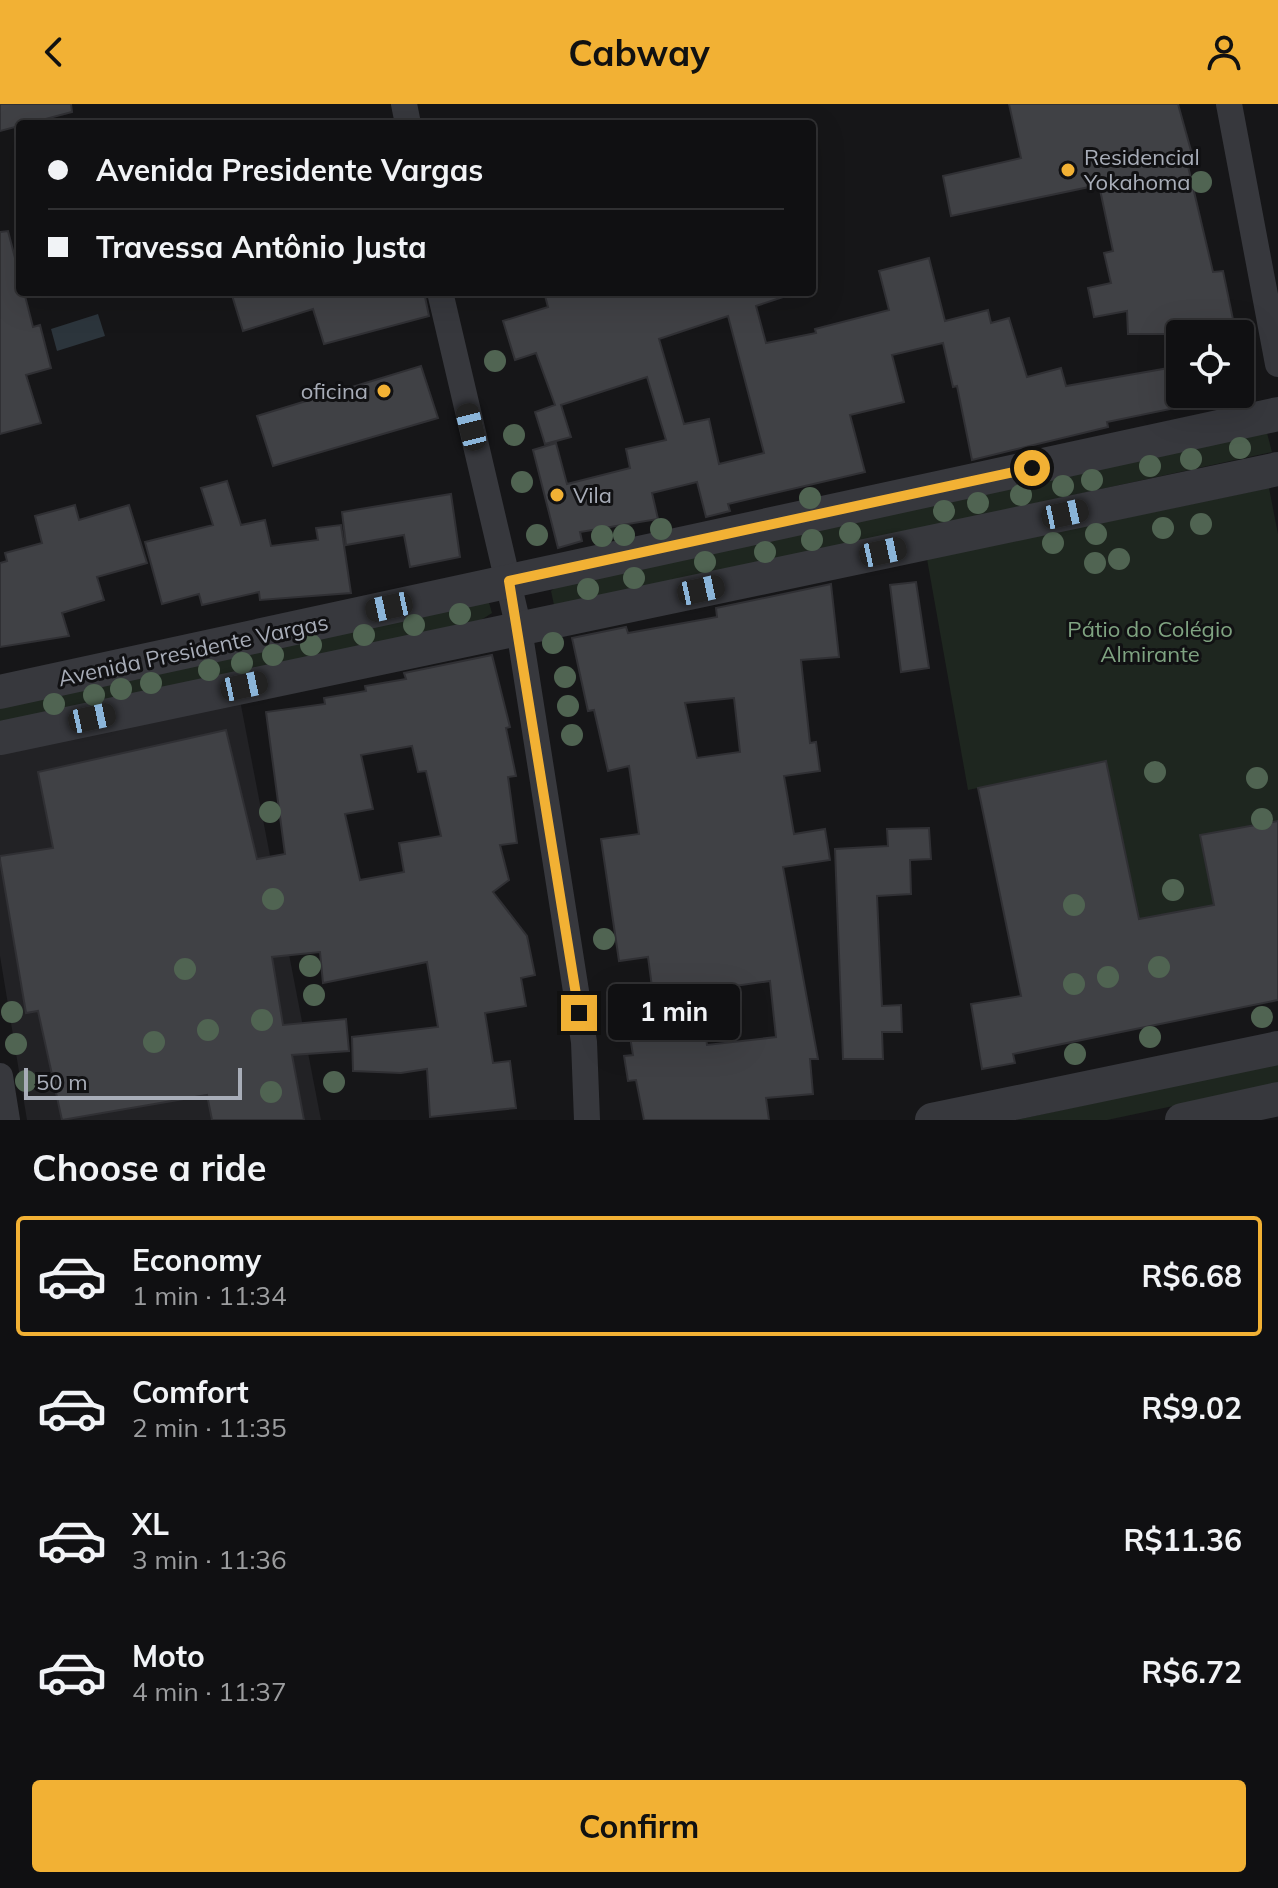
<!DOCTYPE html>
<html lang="en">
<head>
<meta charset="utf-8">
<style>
  :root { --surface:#101012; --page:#1e1e20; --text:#f1f3f6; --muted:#9c9d9f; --line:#303032; --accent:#f2b134 }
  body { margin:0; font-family:Mulish,sans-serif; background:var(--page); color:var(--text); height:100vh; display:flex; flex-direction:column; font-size:30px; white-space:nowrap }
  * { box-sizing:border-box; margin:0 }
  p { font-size:26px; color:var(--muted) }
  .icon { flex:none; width:44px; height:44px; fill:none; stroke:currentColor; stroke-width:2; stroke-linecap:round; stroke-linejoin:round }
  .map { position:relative; height:1016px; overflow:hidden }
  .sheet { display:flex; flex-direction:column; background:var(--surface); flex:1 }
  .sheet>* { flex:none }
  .hud { position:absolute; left:16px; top:16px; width:800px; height:176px; border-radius:8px; box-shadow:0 8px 32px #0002,0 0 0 2px var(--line); display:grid; align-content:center; height:176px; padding:0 32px; background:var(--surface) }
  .buttons { position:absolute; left:1166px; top:216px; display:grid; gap:16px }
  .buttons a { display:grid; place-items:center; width:88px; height:88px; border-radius:8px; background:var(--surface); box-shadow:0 8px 32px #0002,0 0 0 2px var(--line); font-size:40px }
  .scale { position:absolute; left:24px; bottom:20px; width:218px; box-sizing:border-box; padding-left:8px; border:4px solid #a8adb8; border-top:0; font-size:22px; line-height:28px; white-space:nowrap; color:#a8adb8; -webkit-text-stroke:6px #111113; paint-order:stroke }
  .end { position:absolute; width:36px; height:36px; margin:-18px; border:10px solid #f2b134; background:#111; box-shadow:0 0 0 4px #111 }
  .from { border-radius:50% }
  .bubble { position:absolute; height:56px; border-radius:8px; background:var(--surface); box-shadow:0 8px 32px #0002,0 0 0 2px var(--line); font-size:26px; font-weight:700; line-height:56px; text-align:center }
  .car { position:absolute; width:24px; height:48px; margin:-24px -12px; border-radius:10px; box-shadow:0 0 6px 2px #0007; background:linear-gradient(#222 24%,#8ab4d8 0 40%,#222 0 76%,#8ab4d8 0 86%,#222 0) }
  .hud b { display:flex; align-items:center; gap:28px; height:76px; font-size:30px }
  .hud b+b { border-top:2px solid var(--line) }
  .hud i { width:20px; height:20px; background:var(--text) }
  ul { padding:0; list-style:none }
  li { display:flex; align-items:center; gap:24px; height:120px; margin:0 16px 12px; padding:0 16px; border:4px solid transparent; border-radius:8px }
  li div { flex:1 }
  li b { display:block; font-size:30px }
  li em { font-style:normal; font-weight:700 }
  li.on { border-color:var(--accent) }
  li>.icon { width:72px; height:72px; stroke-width:1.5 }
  h2 { padding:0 32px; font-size:36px; line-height:96px }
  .button { display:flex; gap:16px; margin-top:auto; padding:16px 32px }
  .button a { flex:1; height:92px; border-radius:8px; background:var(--accent); color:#111; font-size:32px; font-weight:700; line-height:92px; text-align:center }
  header { display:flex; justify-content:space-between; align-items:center; height:104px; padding:0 32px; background:var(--accent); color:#111; font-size:36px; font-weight:700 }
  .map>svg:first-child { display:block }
</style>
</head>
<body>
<header><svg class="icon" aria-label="back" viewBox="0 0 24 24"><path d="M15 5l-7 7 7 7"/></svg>Cabway<svg class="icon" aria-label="person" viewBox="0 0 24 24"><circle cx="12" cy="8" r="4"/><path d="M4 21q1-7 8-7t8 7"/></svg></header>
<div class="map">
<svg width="1278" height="1016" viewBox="0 0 1278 1016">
  <rect width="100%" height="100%" fill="#161618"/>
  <path fill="#222225" d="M239 591 321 1016H27L0 852V644Z"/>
  <path fill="#1e261f" d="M1267 329 1272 348 566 501H554L551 487 561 479Z
    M1269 384 1278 430V717L1214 801 1139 815 1105 657 968 686 927 455Z
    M488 495 492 509 481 516 0 619V599Z
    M1278 959V980L1107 1016H1016Z"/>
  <path fill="#2c353c" d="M98 210 105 232 57 247 51 225Z"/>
  <path fill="#404145" stroke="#303034" stroke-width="2" fill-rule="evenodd" d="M0 0H71L72 8 0 27Z
    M1009 0H1178L1195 61 1188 62 1213 168 1223 167 1236 230H1128L1127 207 1094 213 1088 184 1111 179 1104 149 1113 147 1099 81 951 112 943 72 1021 54Z
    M8 127 20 173V188H24L33 223 40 221 51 264 26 271 41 319 0 330V128Z
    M929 154 945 217 988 206 991 219 1009 214 1027 273 1061 264 1066 282 1180 262V303L1107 318 1108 323 972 356 957 282 953 283 943 239 892 251 904 298 850 311 865 368 728 400 730 407 706 413 697 378 652 389 658 415 580 428 582 437 558 444 533 346 556 339 567 380 630 364 626 345 666 336 647 273 561 301 571 333 545 340 535 308 555 301 536 249 515 256 503 217 548 203 544 188H785L786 192 756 202 766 239 816 229 815 225 889 206 879 167ZM728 212 764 349 719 360 709 315 684 320 659 235Z
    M231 188H424L429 212 324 240 313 205 243 227Z
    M421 262 438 314 273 362 257 312Z
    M227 377 241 421 265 416 271 442 318 436 316 424 341 421 351 489 260 496 259 488 202 501 199 490 162 500 145 438 213 421 201 384Z
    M451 390 460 453 410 463 404 431 346 441 342 408Z
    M75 401 79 416 129 401 147 459 97 473 104 496 62 509 69 532 0 543V459L7 457 5 449 42 439 35 412Z
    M916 478 929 564 901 568 890 481Z
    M831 480 839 553 801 556 810 639 816 638 820 667 784 672 794 730 825 725 830 756 783 763 818 955H810L813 990 766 994 769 1016H644L636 976 628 977 624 952 633 951 627 914 642 912 640 900 654 898 648 853 619 857 601 735 639 730 629 662 608 667 594 606 588 607 572 534 626 523 628 529 717 513 716 504ZM734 594 740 648 697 654 685 599ZM770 877 776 933 707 941 700 887Z
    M492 551 510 623 506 624 516 672 508 673 517 739 500 741 509 776 493 788 527 832 535 871 521 874 526 902 485 909 493 959 510 957 516 1004 430 1013 427 965 401 969 353 967 352 933 438 923 427 858 323 879 320 848 272 853 283 921 346 915 349 947 292 951 304 1016H212L207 991 62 1016 38 907 26 909 0 756V752L53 744 38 668 226 626 257 755 285 750 266 608 325 600 324 594 366 587 365 582 406 575 404 569ZM412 642 418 668 426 667 441 732 399 739 404 768 360 776 345 710 373 705 361 651Z
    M1106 657 1139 815 1214 801 1200 731 1278 717V896L1013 950 1015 959 982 965 971 900 1021 892 978 684Z
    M929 724 931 755 910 756 911 790 877 792 882 902 901 901 902 928H882L883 955H843L835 745 888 742 887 725Z"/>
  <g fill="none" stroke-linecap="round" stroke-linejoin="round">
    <path stroke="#37383d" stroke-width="26" d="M404 0 408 20
      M1229 0 1278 260
      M440 188 519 525 584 938 587 1016
      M0 972 7 1016"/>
    <path stroke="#37383d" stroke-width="34" d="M0 588 1278 310
      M0 634 1278 365
      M932 1016 1278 944
      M1182 1016 1278 995"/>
  </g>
  <g fill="#506452">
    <circle cx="1201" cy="78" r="11"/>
    <circle cx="495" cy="257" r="11"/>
    <circle cx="514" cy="331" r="11"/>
    <circle cx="1240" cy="344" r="11"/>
    <circle cx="1191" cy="355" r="11"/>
    <circle cx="1150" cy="362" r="11"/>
    <circle cx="1092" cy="376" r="11"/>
    <circle cx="522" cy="378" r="11"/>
    <circle cx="1063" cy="382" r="11"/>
    <circle cx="1021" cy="391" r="11"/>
    <circle cx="810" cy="394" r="11"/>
    <circle cx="978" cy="399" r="11"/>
    <circle cx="944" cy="407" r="11"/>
    <circle cx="1201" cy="420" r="11"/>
    <circle cx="1163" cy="424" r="11"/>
    <circle cx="661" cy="425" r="11"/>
    <circle cx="850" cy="429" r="11"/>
    <circle cx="1096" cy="430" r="11"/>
    <circle cx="537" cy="431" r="11"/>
    <circle cx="624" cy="431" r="11"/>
    <circle cx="602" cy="432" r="11"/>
    <circle cx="812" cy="436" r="11"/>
    <circle cx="1053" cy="439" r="11"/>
    <circle cx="765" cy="448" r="11"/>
    <circle cx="1119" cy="455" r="11"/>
    <circle cx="705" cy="458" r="11"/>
    <circle cx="1095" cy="459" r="11"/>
    <circle cx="634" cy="474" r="11"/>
    <circle cx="588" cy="485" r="11"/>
    <circle cx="460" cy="510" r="11"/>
    <circle cx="414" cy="521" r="11"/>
    <circle cx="364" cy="531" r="11"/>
    <circle cx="553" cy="539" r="11"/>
    <circle cx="311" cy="541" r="11"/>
    <circle cx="273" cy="551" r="11"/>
    <circle cx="242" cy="559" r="11"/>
    <circle cx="209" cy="566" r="11"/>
    <circle cx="565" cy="573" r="11"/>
    <circle cx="151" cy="579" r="11"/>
    <circle cx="121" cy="585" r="11"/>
    <circle cx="94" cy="591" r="11"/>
    <circle cx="54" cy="600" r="11"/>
    <circle cx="568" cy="602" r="11"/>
    <circle cx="572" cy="631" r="11"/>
    <circle cx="1155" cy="668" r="11"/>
    <circle cx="1257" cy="674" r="11"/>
    <circle cx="270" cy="708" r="11"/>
    <circle cx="1262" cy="715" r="11"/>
    <circle cx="1173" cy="786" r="11"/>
    <circle cx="273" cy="795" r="11"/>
    <circle cx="1074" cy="801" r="11"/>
    <circle cx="604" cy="835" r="11"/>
    <circle cx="310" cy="862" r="11"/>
    <circle cx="1159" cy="863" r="11"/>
    <circle cx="185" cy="865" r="11"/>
    <circle cx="1108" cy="873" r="11"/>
    <circle cx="1074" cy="880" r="11"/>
    <circle cx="314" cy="891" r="11"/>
    <circle cx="12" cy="908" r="11"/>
    <circle cx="1262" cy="913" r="11"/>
    <circle cx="262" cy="916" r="11"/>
    <circle cx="208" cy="926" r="11"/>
    <circle cx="1150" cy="933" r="11"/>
    <circle cx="154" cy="938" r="11"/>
    <circle cx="16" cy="940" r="11"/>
    <circle cx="1075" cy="950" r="11"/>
    <circle cx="26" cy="977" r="11"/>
    <circle cx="334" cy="978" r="11"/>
    <circle cx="271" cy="988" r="11"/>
  </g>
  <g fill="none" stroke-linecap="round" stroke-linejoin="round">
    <path stroke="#f2b134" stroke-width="10" d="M579 909 509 477 1032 364"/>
  </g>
  <g fill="#f2b134" stroke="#111113" stroke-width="3">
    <circle cx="1068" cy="66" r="8"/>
    <circle cx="384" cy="287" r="8"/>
    <circle cx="557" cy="391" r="8"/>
  </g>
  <g text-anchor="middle" stroke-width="6" stroke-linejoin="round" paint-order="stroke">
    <g font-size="22" fill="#a8adb8" stroke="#111113" text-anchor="start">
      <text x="1084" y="61">Residencial<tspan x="1084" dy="25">Yokahoma</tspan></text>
      <text x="368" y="295" text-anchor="end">oficina</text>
      <text x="573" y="399">Vila</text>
    </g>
    <g font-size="22" fill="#7fa381" stroke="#111113">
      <text x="1150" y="533">Pátio do Colégio<tspan x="1150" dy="25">Almirante</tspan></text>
    </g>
    <g font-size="22" fill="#a8adb8" stroke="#111113">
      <text transform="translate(193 546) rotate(-12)" y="8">Avenida Presidente Vargas</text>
    </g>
  </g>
</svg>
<div class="buttons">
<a><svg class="icon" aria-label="locate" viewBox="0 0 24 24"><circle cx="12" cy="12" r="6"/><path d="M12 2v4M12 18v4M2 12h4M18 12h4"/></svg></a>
</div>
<div class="scale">50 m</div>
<i class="end from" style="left:1032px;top:364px"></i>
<i class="end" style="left:579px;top:909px"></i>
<div class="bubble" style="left:608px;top:880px;width:132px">1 min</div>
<i class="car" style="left:471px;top:323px;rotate:346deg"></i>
<i class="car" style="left:1065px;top:410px;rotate:78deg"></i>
<i class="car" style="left:883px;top:448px;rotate:78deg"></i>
<i class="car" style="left:701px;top:486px;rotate:78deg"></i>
<i class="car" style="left:389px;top:503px;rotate:258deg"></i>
<i class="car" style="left:244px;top:582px;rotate:78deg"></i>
<i class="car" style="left:92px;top:614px;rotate:78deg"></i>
<div class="hud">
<b><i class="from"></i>Avenida Presidente Vargas</b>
<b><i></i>Travessa Antônio Justa</b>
</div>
</div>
<section class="sheet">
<h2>Choose a ride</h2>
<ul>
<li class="on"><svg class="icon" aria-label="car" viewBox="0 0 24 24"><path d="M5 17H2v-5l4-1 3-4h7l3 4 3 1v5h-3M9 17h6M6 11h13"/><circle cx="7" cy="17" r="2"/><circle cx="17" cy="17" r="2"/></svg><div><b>Economy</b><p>1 min · 11:34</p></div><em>R$6.68</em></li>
<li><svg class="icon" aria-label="car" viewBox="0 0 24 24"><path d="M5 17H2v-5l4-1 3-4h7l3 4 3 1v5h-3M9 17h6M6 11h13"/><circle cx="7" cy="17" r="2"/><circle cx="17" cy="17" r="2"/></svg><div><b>Comfort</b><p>2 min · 11:35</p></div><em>R$9.02</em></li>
<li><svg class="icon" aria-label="car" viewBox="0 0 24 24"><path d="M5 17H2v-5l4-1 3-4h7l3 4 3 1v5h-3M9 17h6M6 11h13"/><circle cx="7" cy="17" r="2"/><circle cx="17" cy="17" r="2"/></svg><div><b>XL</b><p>3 min · 11:36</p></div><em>R$11.36</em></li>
<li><svg class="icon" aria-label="car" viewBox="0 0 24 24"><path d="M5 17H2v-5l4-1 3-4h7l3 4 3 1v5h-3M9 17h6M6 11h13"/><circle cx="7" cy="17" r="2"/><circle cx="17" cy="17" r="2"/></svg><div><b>Moto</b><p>4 min · 11:37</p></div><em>R$6.72</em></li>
</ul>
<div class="button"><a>Confirm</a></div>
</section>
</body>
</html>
